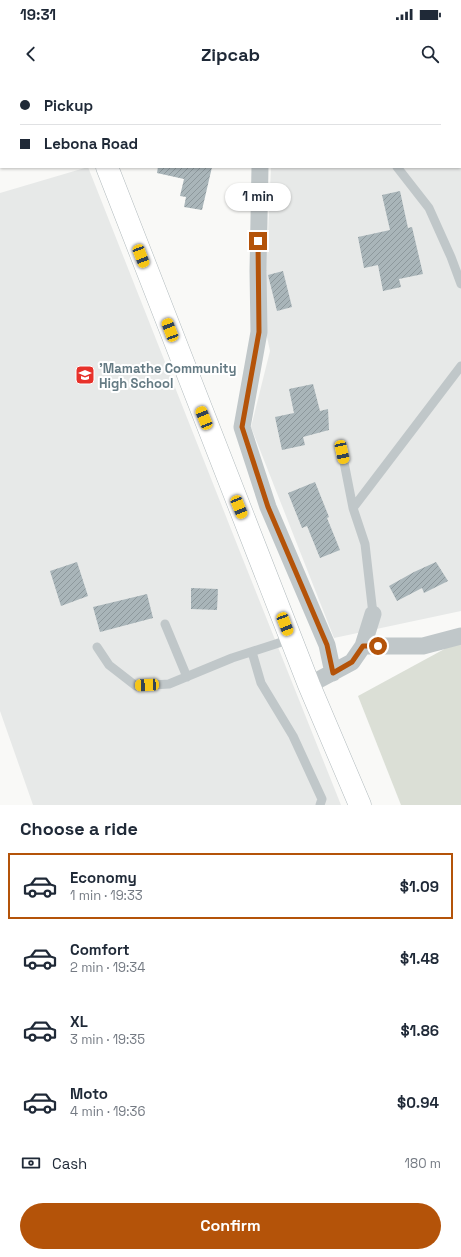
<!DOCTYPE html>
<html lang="en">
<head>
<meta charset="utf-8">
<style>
  :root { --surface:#fff; --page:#f6f6f7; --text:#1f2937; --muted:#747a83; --line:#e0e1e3; --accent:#b45309 }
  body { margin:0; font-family:"Space Grotesk",sans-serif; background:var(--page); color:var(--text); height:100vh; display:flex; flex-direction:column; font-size:15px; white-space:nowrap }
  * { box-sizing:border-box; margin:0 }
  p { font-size:13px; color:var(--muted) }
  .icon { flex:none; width:22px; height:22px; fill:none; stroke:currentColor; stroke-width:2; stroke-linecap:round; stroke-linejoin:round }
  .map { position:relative; height:725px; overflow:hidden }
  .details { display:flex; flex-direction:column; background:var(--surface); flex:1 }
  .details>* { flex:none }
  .top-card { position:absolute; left:0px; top:0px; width:461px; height:88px; box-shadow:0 1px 3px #0004; display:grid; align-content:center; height:88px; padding:0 20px; background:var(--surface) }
  .end { position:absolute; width:18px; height:18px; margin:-9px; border:5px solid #b45309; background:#fff; box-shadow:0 0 0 2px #fff }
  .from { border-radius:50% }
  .bubble { position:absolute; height:28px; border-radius:14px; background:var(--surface); box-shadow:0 1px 3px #0004; font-size:13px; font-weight:700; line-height:28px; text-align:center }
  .car { position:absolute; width:12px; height:24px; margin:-12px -6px; border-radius:5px; box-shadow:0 0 3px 1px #0007; background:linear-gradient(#f5c518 24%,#345 0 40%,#f5c518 0 76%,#345 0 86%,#f5c518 0) }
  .top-card b { display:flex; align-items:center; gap:14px; height:38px; font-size:15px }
  .top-card b+b { border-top:1px solid var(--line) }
  .top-card i { width:10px; height:10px; background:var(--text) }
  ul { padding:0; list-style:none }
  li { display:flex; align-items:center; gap:12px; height:66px; margin:0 8px 6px; padding:0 12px; border:2px solid transparent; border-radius:0px }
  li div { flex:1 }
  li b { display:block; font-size:15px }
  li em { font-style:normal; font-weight:700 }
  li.selected { border-color:var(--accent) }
  li>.icon { width:36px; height:36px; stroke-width:1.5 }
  h2 { padding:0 20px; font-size:18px; line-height:48px }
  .pay { display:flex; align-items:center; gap:10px; height:44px; padding:0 20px; font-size:15px }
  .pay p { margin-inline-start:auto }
  .primary-button { display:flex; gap:8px; margin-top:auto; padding:8px 20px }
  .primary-button a { flex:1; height:46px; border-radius:24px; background:var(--accent); color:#fff; font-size:16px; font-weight:700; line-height:46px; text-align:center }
  .status { display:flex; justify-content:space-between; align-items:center; height:28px; padding:0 20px; background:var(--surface); direction:ltr }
  .status svg { height:11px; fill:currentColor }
  header { display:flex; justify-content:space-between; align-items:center; height:52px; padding:0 20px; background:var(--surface); font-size:18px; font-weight:700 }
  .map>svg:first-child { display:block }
</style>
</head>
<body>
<div class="status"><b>19:31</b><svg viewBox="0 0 49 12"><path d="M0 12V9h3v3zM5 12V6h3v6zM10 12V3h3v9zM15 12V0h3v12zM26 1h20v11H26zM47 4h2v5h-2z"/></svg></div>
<header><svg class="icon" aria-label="back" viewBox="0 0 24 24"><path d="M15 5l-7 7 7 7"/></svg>Zipcab<svg class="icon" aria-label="search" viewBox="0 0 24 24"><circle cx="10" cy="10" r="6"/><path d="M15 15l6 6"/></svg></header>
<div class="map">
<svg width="461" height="725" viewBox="0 0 461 725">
  <defs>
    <pattern id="building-hatch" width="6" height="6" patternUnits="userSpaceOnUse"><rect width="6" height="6" fill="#a9b5b9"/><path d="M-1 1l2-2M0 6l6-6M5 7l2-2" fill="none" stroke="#8d989c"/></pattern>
  </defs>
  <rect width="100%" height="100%" fill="#f9f9f7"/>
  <path fill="#e7e9e8" d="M275 0H393L395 1H275Z
    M460 35 461 36V531L334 558 251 347 270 271 264 243 271 87H460Z
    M88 87 242 477 341 725H33L0 631V113Z"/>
  <path fill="#dbdfd6" d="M461 560V725H401L358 616Z"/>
  <path fill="url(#building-hatch)" d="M158 87H212L202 130 184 127 186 117 180 116 184 99 157 93Z
    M400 111 408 148 412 147 423 194 399 199 401 207 383 211 378 185 364 188 358 157 390 150 382 115Z
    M283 191 292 227 277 231 268 195Z
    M313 304 320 331 328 329 329 350 303 357 305 365 282 370 275 337 294 333 289 309Z
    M315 402 329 437 327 438 340 470 320 478 307 446 302 448 288 413Z
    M77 482 88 516 61 526 50 491Z
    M436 482 448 501 424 513 422 508 397 521 389 506 414 492Z
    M191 508 218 509 217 530 191 529Z
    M147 514 153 538 100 552 93 527Z"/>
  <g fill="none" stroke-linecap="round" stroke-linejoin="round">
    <defs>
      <path id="secondary" d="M73 0V1
        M107 87 309 605 360 725"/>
    </defs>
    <use href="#secondary" stroke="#b2bbbe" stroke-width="23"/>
    <path stroke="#c0c7c9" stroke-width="9" d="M120 1 121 0
      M397 87 429 128 451 177 461 204
      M342 372 353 428 365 464 373 534
      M353 428 461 286
      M165 544 187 597
      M97 567 109 585 136 606 169 604 232 578 291 559
      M252 572 261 603 293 656 322 719 320 725"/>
    <path stroke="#c0c7c9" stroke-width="17" d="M261 1V0
      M260 87 258 191 259 252 242 347 268 427 327 565 333 593
      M363 566H423L461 556
      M309 605 352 582 363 566 373 534"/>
    <use href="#secondary" stroke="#fff" stroke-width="22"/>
  </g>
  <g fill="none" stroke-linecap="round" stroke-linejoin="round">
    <path stroke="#b45309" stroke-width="5" d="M258 161 259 252 242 347 268 427 327 565 333 593 352 582 363 566H378"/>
  </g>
  <defs>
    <symbol id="school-square" viewBox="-11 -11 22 22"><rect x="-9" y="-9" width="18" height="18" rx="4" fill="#e7312a" stroke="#fff"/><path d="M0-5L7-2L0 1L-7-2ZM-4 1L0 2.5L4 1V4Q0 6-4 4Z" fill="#fff"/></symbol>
  </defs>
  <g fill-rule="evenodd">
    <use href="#school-square" x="74" y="284" width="22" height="22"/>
  </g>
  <g text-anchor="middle" stroke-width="4" stroke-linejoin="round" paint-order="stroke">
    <g font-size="13" font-weight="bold" fill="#647a83" stroke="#fff" text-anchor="start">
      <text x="99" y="293">'Mamathe Community<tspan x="99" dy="15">High School</tspan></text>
    </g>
  </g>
</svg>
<i class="end from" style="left:378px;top:566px"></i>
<i class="end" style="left:258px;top:161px"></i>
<div class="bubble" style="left:225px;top:103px;width:66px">1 min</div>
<i class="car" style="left:141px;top:176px;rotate:159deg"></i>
<i class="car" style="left:170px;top:250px;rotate:339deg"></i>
<i class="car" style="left:204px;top:338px;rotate:338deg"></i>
<i class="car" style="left:342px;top:372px;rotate:168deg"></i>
<i class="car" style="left:239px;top:427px;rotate:158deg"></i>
<i class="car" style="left:285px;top:544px;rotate:159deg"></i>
<i class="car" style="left:147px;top:605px;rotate:267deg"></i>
<div class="top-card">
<b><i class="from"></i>Pickup</b>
<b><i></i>Lebona Road</b>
</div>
</div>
<section class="details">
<h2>Choose a ride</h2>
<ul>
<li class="selected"><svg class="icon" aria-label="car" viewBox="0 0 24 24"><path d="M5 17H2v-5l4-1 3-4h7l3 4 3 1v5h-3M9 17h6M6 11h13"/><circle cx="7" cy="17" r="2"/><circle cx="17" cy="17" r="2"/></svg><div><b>Economy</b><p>1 min · 19:33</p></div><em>$1.09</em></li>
<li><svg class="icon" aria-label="car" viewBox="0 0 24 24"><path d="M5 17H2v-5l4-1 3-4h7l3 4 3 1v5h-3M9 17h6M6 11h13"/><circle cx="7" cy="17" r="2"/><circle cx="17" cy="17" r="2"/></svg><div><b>Comfort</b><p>2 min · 19:34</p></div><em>$1.48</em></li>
<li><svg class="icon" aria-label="car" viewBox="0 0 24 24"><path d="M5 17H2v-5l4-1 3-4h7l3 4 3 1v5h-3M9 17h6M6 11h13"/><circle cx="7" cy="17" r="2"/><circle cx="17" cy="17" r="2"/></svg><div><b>XL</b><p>3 min · 19:35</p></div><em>$1.86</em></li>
<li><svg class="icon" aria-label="car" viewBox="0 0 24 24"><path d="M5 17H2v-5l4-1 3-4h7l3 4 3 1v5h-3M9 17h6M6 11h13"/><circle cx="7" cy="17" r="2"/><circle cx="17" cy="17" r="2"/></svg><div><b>Moto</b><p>4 min · 19:36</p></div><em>$0.94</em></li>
</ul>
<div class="pay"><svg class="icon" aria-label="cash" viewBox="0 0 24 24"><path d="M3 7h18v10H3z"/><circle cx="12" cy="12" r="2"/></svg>Cash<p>180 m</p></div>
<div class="primary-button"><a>Confirm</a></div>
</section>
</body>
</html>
